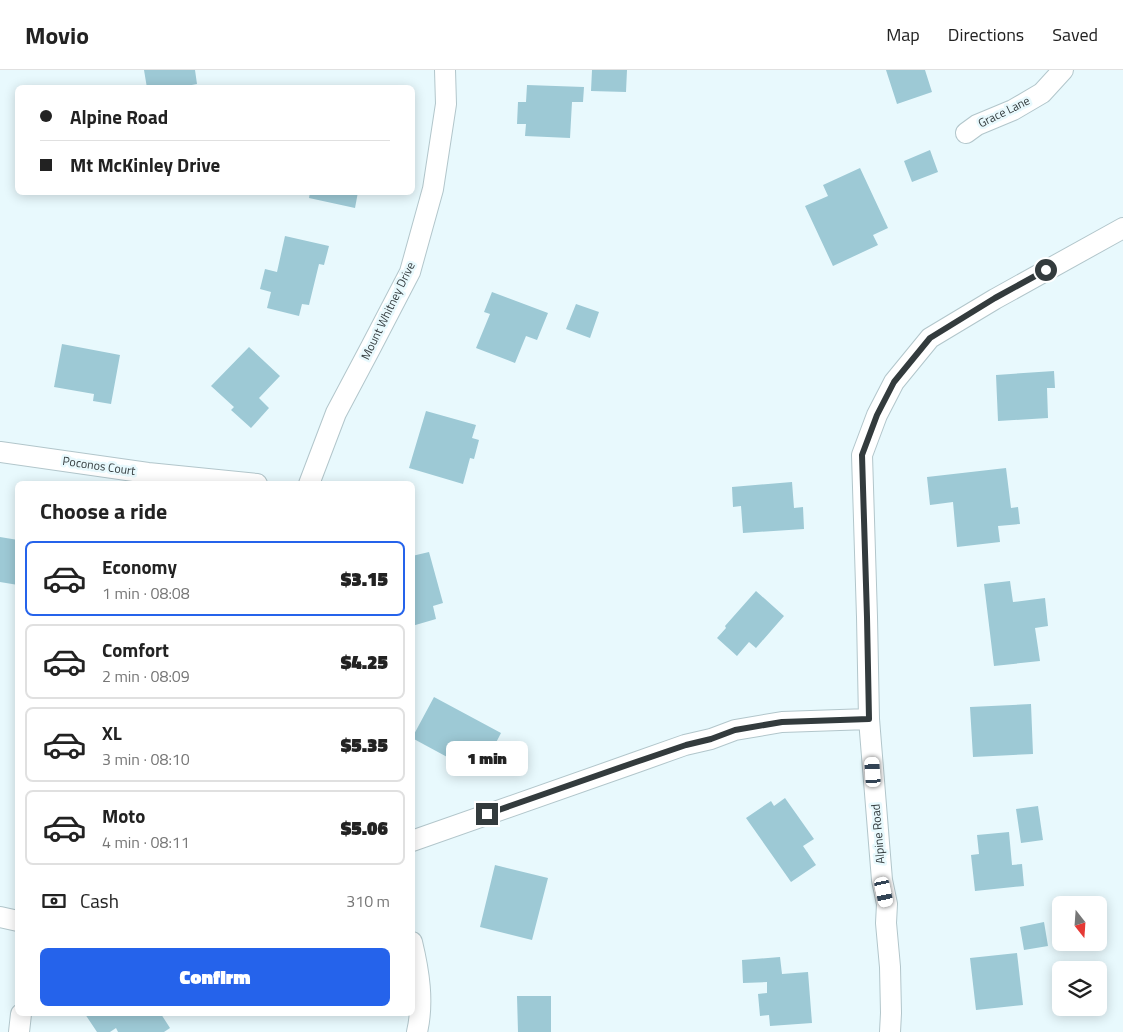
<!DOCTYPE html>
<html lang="en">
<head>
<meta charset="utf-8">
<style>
  :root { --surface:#fff; --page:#f2f2f2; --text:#222; --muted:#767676; --line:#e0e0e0; --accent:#2563eb }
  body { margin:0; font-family:"Titillium Web",sans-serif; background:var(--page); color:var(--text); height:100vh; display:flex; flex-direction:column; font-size:19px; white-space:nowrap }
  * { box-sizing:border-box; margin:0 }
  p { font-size:16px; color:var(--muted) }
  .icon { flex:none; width:28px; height:28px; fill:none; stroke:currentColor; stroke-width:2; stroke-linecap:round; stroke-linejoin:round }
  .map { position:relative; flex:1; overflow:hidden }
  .sheet { position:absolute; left:15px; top:411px; width:400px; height:535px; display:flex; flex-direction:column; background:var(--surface); border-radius:8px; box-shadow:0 2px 12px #0003 }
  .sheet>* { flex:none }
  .hud { position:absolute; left:15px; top:15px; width:400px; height:110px; border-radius:8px; box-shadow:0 2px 12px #0003; display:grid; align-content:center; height:110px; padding:0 25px; background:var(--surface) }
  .needle { width:32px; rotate:163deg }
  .fabs { position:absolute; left:1052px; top:826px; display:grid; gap:10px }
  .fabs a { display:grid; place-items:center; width:55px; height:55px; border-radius:8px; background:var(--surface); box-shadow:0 2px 12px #0003; font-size:25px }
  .end { position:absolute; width:22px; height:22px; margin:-11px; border:6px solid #333b3d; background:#fff; box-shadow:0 0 0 2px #fff }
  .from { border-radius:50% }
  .bubble { position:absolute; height:35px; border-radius:8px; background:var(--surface); box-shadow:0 2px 12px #0003; font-size:16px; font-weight:800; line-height:35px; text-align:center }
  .car { position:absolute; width:15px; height:30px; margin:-15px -8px; border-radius:6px; box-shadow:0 0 4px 1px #0007; background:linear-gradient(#fff 24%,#345 0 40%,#fff 0 76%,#345 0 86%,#fff 0) }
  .hud b { display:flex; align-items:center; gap:18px; height:48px; font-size:19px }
  .hud b+b { border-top:1px solid var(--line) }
  .hud i { width:12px; height:12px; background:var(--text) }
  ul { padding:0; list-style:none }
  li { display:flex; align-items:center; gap:15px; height:75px; margin:0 10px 8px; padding:0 15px; border:2px solid var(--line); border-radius:8px }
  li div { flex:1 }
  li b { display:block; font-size:19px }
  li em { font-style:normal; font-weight:800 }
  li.active { border-color:var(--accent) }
  li>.icon { width:45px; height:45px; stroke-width:1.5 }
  h2 { padding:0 25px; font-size:22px; line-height:60px }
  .pay { display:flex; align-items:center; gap:12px; height:55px; padding:0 25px; font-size:19px }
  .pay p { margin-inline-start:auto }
  .cta { display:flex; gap:10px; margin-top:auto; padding:10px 25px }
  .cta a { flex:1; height:58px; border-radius:8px; background:var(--accent); color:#fff; font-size:20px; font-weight:800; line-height:58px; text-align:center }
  header { display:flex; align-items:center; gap:30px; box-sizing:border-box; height:70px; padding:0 25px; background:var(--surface); border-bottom:1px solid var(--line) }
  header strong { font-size:24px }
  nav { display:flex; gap:28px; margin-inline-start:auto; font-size:18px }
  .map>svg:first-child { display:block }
</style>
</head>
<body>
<header>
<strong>Movio</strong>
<nav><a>Map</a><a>Directions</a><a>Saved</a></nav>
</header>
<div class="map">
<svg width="1123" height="962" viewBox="0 0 1123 962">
  <rect width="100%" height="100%" fill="#e8f9fd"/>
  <path fill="#9dc9d5" d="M144 0H195L197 14 176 18H147Z
    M592 0H627L626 22 591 21Z
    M886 0H925L932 22 897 34Z
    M527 15 584 17 583 32H572L570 68 525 66 526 54H517L518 32H526Z
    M930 80 938 102 912 112 904 91Z
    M860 98 888 158 873 165 878 175 833 196 805 136 828 126 823 115Z
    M310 122H358L355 138 309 128Z
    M285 166 329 176 324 195 319 194 309 235 302 234 299 246 267 238 271 222 260 219 265 199 277 202Z
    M492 222 548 243 537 270 526 266 515 293 476 278 490 244 484 242Z
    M576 234 599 242 590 268 566 259Z
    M62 274 120 285 111 334 93 331 94 324 54 317Z
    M249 277 280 306 259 328 269 338 251 358 231 340 234 337 211 316Z
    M1054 301 1055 318H1047L1048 348 998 351 996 305Z
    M426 341 476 355 472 368 479 370 474 389 470 388 463 414 409 398Z
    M1006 398 1011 438 1018 437 1020 454 998 456 1000 472 957 477 953 432 930 435 927 407Z
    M792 412 794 438 803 437 804 459 743 463 741 436 733 437 732 417Z
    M0 467 18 470V515L0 512Z
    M429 482 443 533 433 536 436 549 412 556V486Z
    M1010 511 1013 532 1045 528 1048 556 1035 558 1040 591 994 596 984 514Z
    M756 521 784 546 756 578 749 572 737 586 717 568 726 558 725 556Z
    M434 627 501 663 488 688 471 679 462 695 412 668Z
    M1031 634 1033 684 973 687 970 637Z
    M785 728 814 769 803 776 816 795 791 812 746 748 771 731 774 736Z
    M1038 736 1043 770 1021 773 1016 739Z
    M1009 762 1012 795 1022 794 1024 816 975 821 971 785 979 784 977 765Z
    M495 795 548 808 532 870 480 857Z
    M1044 852 1048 876 1024 880 1020 857Z
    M1017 883 1023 935 976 940 970 888Z
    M780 887 782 904 808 902 812 953 770 956 769 945 760 946 758 924 767 923V912L743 913 742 890Z
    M517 926H551V962H518Z
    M85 944H161L170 958 164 962H118L116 958 110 962H97Z"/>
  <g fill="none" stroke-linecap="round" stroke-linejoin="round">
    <defs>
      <path id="minor" d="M966 63 977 55 1013 40 1042 23 1063 0
        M0 382 148 403 257 414
        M309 414 336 343 371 277 410 202 433 119 446 34 445 0
        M412 771 637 692 685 675 711 669 735 660 782 652 869 649
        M0 847 18 851
        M412 872C419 901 424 932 417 962
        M19 962 21 944
        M890 962 891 943 890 897 886 853 887 834 882 810 869 649 867 547 862 385 877 345 894 312 930 268 995 229 1123 158"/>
    </defs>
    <use href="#minor" stroke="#b2c6cb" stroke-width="22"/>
    <use href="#minor" stroke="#fff" stroke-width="20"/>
  </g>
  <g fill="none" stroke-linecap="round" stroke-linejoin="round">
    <path stroke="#333b3d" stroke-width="6" d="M487 744 636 692 686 675 711 669 735 660 782 652 869 649 867 547 862 385 877 345 894 312 930 268 995 228 1046 200"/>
  </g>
  <g text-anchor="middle" stroke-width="5" stroke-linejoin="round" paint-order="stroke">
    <g font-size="12" fill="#333b3d" stroke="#e8f9fd">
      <text transform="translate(1004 42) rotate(-26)" y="4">Grace Lane</text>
      <text transform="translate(388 241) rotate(-64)" y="4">Mount Whitney Drive</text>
      <text transform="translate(99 396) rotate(8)" y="4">Poconos Court</text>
      <text transform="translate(878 764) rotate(-95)" y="4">Alpine Road</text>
    </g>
  </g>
</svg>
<div class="fabs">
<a><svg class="needle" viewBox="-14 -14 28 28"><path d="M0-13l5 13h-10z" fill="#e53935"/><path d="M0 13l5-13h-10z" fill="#767676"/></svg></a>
<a><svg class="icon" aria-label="layers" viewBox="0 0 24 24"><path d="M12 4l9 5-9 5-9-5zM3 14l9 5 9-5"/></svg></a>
</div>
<i class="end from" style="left:1046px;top:200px"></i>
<i class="end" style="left:487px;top:744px"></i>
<div class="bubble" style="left:446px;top:671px;width:82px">1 min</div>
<i class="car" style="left:873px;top:702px;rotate:356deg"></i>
<i class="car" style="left:884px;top:822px;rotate:168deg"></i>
<div class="hud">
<b><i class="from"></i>Alpine Road</b>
<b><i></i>Mt McKinley Drive</b>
</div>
<section class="sheet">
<h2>Choose a ride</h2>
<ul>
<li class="active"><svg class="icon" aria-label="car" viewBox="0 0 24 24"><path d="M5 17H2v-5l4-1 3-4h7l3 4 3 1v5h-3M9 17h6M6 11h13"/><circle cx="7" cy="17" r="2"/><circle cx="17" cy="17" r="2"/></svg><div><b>Economy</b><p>1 min · 08:08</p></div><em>$3.15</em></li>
<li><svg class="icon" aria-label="car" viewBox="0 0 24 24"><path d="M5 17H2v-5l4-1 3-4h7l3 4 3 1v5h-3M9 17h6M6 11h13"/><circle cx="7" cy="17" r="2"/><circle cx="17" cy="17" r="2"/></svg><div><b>Comfort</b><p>2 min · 08:09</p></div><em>$4.25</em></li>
<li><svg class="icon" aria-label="car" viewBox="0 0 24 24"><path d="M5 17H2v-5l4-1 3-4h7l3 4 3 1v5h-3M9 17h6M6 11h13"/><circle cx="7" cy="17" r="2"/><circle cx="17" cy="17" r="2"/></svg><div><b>XL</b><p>3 min · 08:10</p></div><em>$5.35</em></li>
<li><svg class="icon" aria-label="car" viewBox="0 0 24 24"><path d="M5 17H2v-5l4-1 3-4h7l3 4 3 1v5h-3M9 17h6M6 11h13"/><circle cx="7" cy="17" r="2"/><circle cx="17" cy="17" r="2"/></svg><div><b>Moto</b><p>4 min · 08:11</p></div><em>$5.06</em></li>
</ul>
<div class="pay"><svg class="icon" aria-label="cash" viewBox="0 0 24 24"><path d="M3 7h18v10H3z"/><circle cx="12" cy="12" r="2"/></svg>Cash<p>310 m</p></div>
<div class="cta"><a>Confirm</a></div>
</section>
</div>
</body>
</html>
